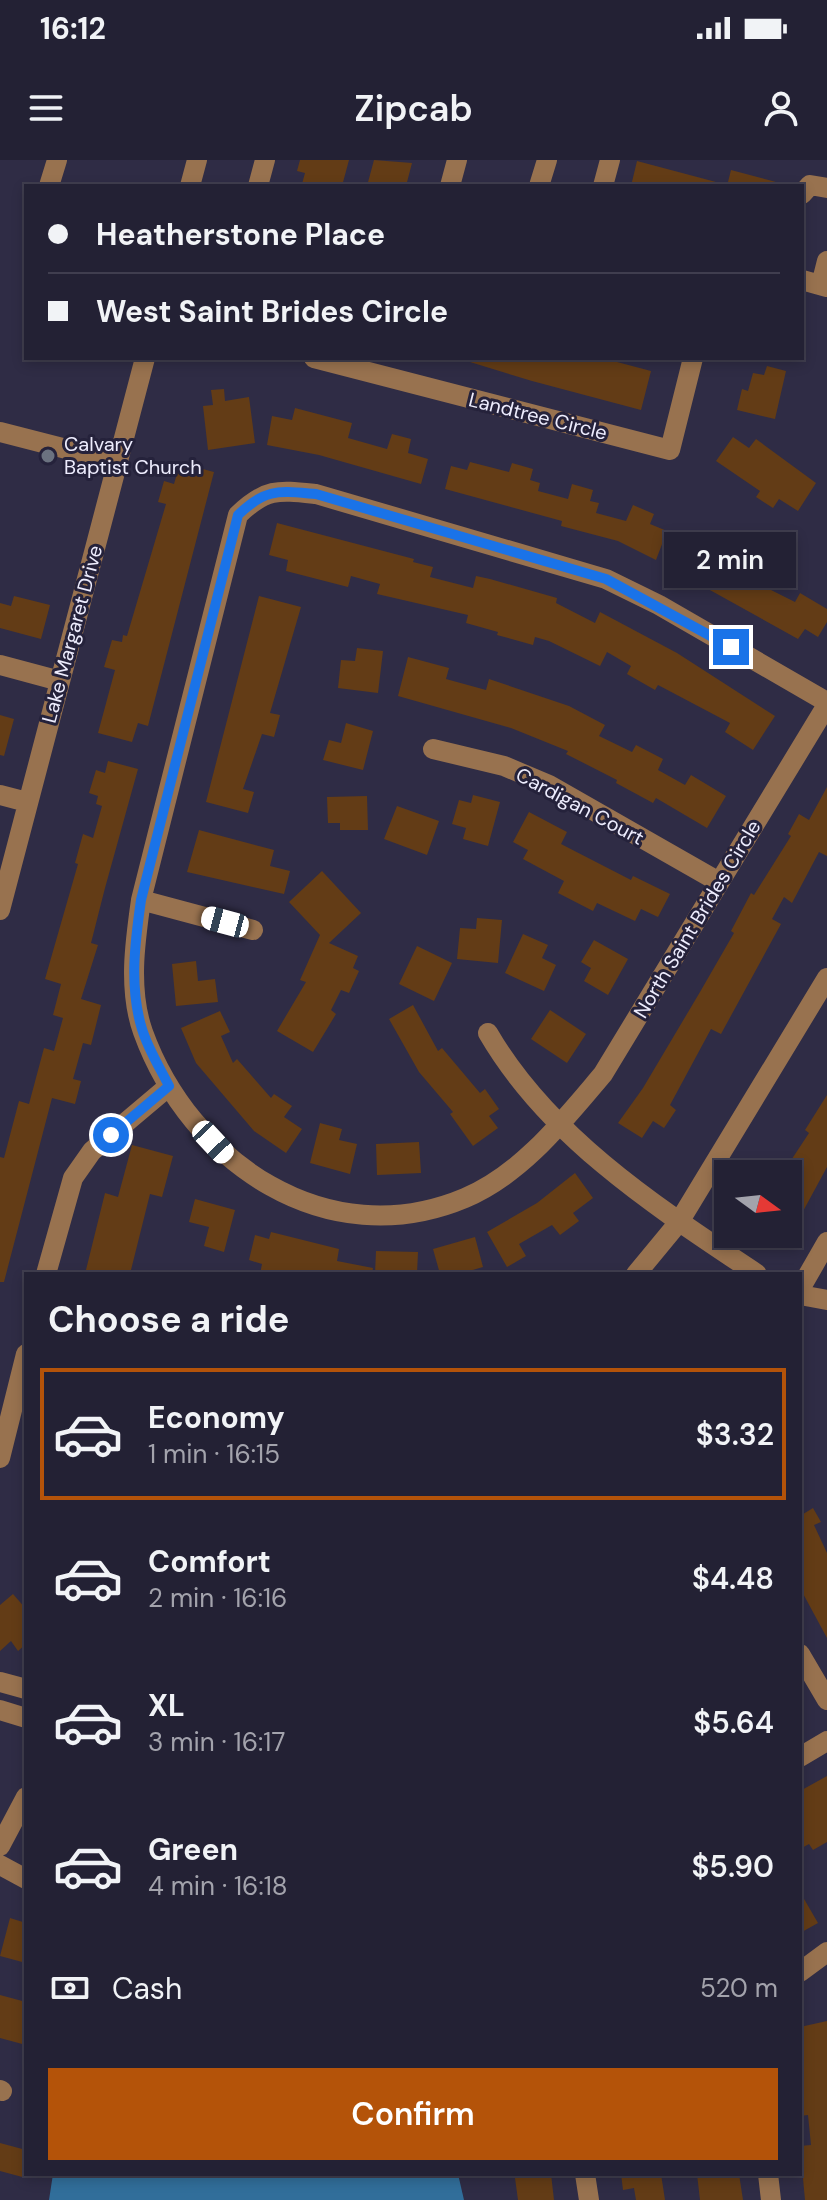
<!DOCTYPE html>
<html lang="en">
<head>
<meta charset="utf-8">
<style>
  :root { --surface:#232134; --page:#2f2e40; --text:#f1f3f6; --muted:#a3a3ac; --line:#403e4f; --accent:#b45309 }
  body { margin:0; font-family:"DM Sans",sans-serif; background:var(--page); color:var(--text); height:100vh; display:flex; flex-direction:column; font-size:30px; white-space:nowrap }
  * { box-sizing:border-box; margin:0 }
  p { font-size:26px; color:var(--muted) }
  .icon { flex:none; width:44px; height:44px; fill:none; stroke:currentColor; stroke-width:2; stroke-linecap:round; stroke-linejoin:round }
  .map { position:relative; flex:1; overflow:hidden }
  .details { position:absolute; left:24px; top:1112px; width:778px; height:904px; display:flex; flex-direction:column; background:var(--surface); border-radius:0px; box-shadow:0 4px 12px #0003,0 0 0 2px var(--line) }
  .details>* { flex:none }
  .top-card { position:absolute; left:24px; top:24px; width:780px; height:176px; border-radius:0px; box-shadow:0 4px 12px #0003,0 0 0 2px var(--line); display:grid; align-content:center; height:176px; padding:0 24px; background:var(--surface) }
  .needle { width:52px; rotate:105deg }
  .fabs { position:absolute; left:714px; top:1000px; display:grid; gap:16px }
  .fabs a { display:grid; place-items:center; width:88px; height:88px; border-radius:0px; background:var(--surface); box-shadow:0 4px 12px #0003,0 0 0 2px var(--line); font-size:40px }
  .end { position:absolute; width:36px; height:36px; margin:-18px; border:10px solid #1a73e8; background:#fff; box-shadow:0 0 0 4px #fff }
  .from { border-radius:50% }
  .bubble { position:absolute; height:56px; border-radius:0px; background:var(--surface); box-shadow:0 4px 12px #0003,0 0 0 2px var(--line); font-size:26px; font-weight:600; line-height:56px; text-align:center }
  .car { position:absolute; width:24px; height:48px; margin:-24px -12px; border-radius:10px; box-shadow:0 0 6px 2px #0007; background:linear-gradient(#fff 24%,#345 0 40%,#fff 0 76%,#345 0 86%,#fff 0) }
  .top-card b { display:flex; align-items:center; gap:28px; height:76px; font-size:30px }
  .top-card b+b { border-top:2px solid var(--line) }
  .top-card i { width:20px; height:20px; background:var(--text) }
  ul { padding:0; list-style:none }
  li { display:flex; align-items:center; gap:24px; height:132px; margin:0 16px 12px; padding:0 8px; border:4px solid transparent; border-radius:0px }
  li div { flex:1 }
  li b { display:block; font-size:30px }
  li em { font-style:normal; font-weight:600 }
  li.selected { border-color:var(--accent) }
  li>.icon { width:72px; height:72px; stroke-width:1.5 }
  h2 { padding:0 24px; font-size:36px; line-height:96px }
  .pay { display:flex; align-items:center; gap:20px; height:88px; padding:0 24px; font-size:30px }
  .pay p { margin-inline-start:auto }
  .action { display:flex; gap:16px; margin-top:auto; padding:16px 24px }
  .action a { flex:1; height:92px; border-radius:0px; background:var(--accent); color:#fff; font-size:32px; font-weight:600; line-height:92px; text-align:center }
  .status { display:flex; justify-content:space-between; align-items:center; height:56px; padding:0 40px; background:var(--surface); direction:ltr }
  .status svg { height:22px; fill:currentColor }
  header { display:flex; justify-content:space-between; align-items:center; height:104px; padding:0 24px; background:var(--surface); font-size:36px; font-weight:600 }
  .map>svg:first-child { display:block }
</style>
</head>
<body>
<div class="status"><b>16:12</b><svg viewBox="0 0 49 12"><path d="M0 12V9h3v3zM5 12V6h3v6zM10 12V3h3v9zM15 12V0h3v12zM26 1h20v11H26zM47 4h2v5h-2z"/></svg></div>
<header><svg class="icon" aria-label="menu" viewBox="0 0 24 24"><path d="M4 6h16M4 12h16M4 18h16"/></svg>Zipcab<svg class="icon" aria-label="person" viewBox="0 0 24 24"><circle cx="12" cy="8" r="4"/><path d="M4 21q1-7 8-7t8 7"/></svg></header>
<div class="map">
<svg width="827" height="2040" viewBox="0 0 827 2040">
  <rect width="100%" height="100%" fill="#2f2c45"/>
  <path fill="#316e9a" d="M53 2014H458L464 2040H49Z"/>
  <path fill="#633c16" d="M300 0H349L342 26 302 24 305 13 297 11Z
    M374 0 412 3 406 26H367Z
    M637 1 716 22 715 26H631Z
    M731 10 776 22 775 26H727Z
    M471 198H602L651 211 641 250 532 221 470 202Z
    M767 206 786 211 775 259 737 250 742 229 748 231 753 213 764 215Z
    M224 229 225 241 249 237 255 283 208 290 203 246 213 245 211 230Z
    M295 248 352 263 348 278 387 289 392 274 411 279 408 293 428 299 421 324 319 295 267 285 272 256 292 260Z
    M733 277 749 288 756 279 816 323 798 351 779 339 773 348 756 337 760 331 716 301Z
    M470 302 509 312 512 303 533 309 530 320 540 323 538 331 568 339 572 324 593 330 590 341 599 343 596 353 626 361 633 345 654 354 650 364 667 371 656 400 618 381 561 366 562 361 445 329 451 306 467 310Z
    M180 303 214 312 148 566 138 563 132 582 98 573 115 510 104 507 112 480 122 482 123 475 127 476 166 344 158 342 164 321 174 324Z
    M277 363 414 399 413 402 433 407 430 417 473 428 476 416 490 419 557 438 556 443 595 463 600 452 677 493 775 556 753 590 725 572 730 563 658 525 655 530 627 514 631 506 607 492 600 506 549 481 535 477 533 485 497 475 498 472 466 463 468 455 377 434 380 424 351 416 348 427 286 411 288 400 269 395Z
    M692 372 715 385 709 396 738 412 743 402 775 418 769 429 795 442 800 433 827 449V462L818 477 805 469 798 479 672 409Z
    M14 436 50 445 41 479 0 468V443L11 446Z
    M259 436 301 447 270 553 280 555 274 577 262 574 243 629 254 632 248 653 206 642Z
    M357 488 383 491 378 533 338 528 341 500 355 501Z
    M408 497 449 508 446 519 486 530 489 519 569 546 605 565 599 576 632 592 636 585 663 599 658 610 685 625 691 615 726 636 707 668 656 638 653 643 616 623 617 620 566 594 568 591 511 568 398 536Z
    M0 555 14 559 4 596 0 595Z
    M346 563 373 571 363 610 323 600 329 580 341 583Z
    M108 601 138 609 105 728 91 783 98 785 81 839 101 845 91 885 83 883 73 919 81 921 75 944 52 938 4 1122H0V997L4 998 19 941 29 944 44 888 54 891 63 858 53 855 61 824 45 819 78 704 75 703 83 674 93 678 102 646 96 644 98 636 89 633 96 610 105 613Z
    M827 627V696L819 692 792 743 784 737 772 759 781 764 721 874 711 869 670 945 676 950 664 968 653 961 642 978 618 963 643 928 700 832 734 773 731 771 751 733 754 735 791 676 788 674 799 654 809 660Z
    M473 635 500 642 488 686 463 679 466 668 452 664 459 640 471 643Z
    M367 636 368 670H340V663H328L327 637Z
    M397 646 439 661 427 695 384 679Z
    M529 652 567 672 561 684 631 720 633 716 670 734 658 757 641 749 635 761 597 743 593 751 558 733 564 721 523 699 528 690 513 682Z
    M199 670 274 690 270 706 290 711 284 734 187 712Z
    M322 711 361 753 329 783 358 796 353 808 359 811 349 833 341 830 331 850 336 854 313 892 277 871 306 822 300 820 320 775 289 742Z
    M477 758 502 760 498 803 457 799 460 768 476 769Z
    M523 774 548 785 542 798 556 805 544 831 505 813Z
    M594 780 628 799 608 835 584 821 591 808 581 802Z
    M417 786 452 803 434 841 399 824Z
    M196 801 198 821 215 819 218 842 176 846 172 804Z
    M413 845 438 891 442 888 480 933 485 929 499 949 489 956 498 968 473 986 450 954 453 952 419 912 389 859Z
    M550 850 586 874 567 903 531 879Z
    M220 851 230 872 221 876 233 903 237 899 271 938 274 934 292 946 284 957 302 969 286 993 254 971 196 903 181 868Z
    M827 935V1007L788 1079V1014H782L809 973 805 970Z
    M320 963 342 969 339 980 357 984 350 1014 310 1003Z
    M419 982 421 1013 377 1015 376 984Z
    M132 985 173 996 162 1037 150 1034 130 1114H85L105 1033 118 1037Z
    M575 1013 593 1038 573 1053 579 1061 560 1075 552 1065 519 1084 526 1096 507 1107 487 1072 537 1043Z
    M195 1039 235 1050 224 1092 204 1086 209 1067 189 1062Z
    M271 1072 339 1089 337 1101 373 1108 372 1114H260L262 1104 249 1100 255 1075 269 1079Z
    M475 1077 483 1107 459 1114H440L433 1089Z
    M376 1091 418 1092 417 1114H375Z
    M813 1348 821 1362 814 1365 827 1393V1478L800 1428V1356Z
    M13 1434 26 1449V1484L18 1491 11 1481 0 1491V1445Z
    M827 1616V1682L813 1690 809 1684 800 1689V1631Z
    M800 1732 818 1763 800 1773Z
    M10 1758 26 1763V1803L0 1796Z
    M0 1835 26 1842V1885L0 1878Z
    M827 1861V2040H805L800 1986 811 1985 808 1955 800 1956V1867Z
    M0 1983 26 1990V2018L0 2011Z
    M551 2014 554 2040H518L515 2018Z
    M621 2014H661L665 2040H636L634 2028 623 2030Z
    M697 2014H739L743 2040H700Z"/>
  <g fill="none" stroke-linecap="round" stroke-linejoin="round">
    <path stroke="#98724f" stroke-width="20" d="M49 26 57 0
      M190 26 197 0
      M258 26 265 0
      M450 26 457 0
      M539 26 547 0
      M603 26 610 0
      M802 34 810 25 827 28
      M802 120 827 127
      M821 125 827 101
      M314 198 670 290 693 198
      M0 272 117 302
      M0 505 60 521
      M827 542 659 445 606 419 316 334C278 330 266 328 238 355L141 740C135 782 128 830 143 872 190 1002 327 1096 465 1038 522 1014 564 960 603 914L827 545
      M433 589 504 606 549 625 719 722
      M0 635 27 642
      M141 740 253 770
      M0 750 145 198
      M488 873C549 978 658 1048 757 1114
      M46 1114 73 1018 92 991 169 926
      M636 1114 679 1062 827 818
      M800 1129 827 1082
      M800 1135 827 1140
      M0 1298 26 1194
      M800 1494 827 1540
      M0 1522 26 1529
      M0 1550 26 1558
      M800 1597 827 1581
      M0 1686 26 1637
      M0 1705 26 1719
      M800 1812 827 1792
      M0 1930 2 1931
      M585 2014 589 2040
      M768 2014 771 2040"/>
  </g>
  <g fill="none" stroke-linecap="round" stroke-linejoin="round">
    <path stroke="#1a73e8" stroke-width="10" d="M111 975 169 926C160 908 148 889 142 869 129 827 135 782 141 740L238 355C266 328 278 331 316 334L606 419 731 487"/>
  </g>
  <circle fill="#6b7280" stroke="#25223b" stroke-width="3" cx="48" cy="296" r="8"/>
  <g text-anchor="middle" stroke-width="6" stroke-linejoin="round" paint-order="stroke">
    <g font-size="20" fill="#edecfd" stroke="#25223b">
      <text transform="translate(538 256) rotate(14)" y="7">Landtree Circle</text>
      <text transform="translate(72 474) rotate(-75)" y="7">Lake Margaret Drive</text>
      <text transform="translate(580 646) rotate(28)" y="7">Cardigan Court</text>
      <text transform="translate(697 759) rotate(-59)" y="7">North Saint Brides Circle</text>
    </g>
    <g font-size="20" fill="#edecfd" stroke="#25223b" text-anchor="start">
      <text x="64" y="291">Calvary<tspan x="64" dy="23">Baptist Church</tspan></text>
    </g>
  </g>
</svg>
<div class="fabs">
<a><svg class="needle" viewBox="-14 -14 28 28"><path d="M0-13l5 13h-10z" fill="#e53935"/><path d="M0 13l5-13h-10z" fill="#a3a3ac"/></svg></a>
</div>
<i class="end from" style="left:111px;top:975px"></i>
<i class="end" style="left:731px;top:487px"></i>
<div class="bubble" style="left:664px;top:372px;width:132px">2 min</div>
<i class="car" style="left:225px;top:762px;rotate:285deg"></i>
<i class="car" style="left:213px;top:982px;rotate:137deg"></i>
<div class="top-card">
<b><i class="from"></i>Heatherstone Place</b>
<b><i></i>West Saint Brides Circle</b>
</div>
<section class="details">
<h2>Choose a ride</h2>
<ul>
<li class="selected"><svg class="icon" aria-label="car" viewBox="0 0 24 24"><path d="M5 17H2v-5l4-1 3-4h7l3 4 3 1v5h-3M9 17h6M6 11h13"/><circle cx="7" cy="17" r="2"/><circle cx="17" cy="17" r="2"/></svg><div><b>Economy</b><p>1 min · 16:15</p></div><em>$3.32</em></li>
<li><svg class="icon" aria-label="car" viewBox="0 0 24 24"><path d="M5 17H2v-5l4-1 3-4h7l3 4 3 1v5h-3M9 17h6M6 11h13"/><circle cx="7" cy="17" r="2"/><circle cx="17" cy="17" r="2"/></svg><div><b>Comfort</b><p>2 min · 16:16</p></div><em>$4.48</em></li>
<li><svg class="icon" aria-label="car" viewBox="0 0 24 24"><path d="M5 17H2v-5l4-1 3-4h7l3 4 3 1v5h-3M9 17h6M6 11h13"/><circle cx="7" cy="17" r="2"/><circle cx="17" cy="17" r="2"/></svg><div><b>XL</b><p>3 min · 16:17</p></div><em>$5.64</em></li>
<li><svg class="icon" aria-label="car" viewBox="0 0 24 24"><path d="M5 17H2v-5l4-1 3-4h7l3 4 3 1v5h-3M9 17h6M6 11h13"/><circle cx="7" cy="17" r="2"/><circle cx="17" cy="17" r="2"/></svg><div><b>Green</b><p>4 min · 16:18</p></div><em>$5.90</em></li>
</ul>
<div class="pay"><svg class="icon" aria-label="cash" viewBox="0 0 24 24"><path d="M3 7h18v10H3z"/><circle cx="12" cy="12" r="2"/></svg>Cash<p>520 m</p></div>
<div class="action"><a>Confirm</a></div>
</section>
</div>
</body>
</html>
